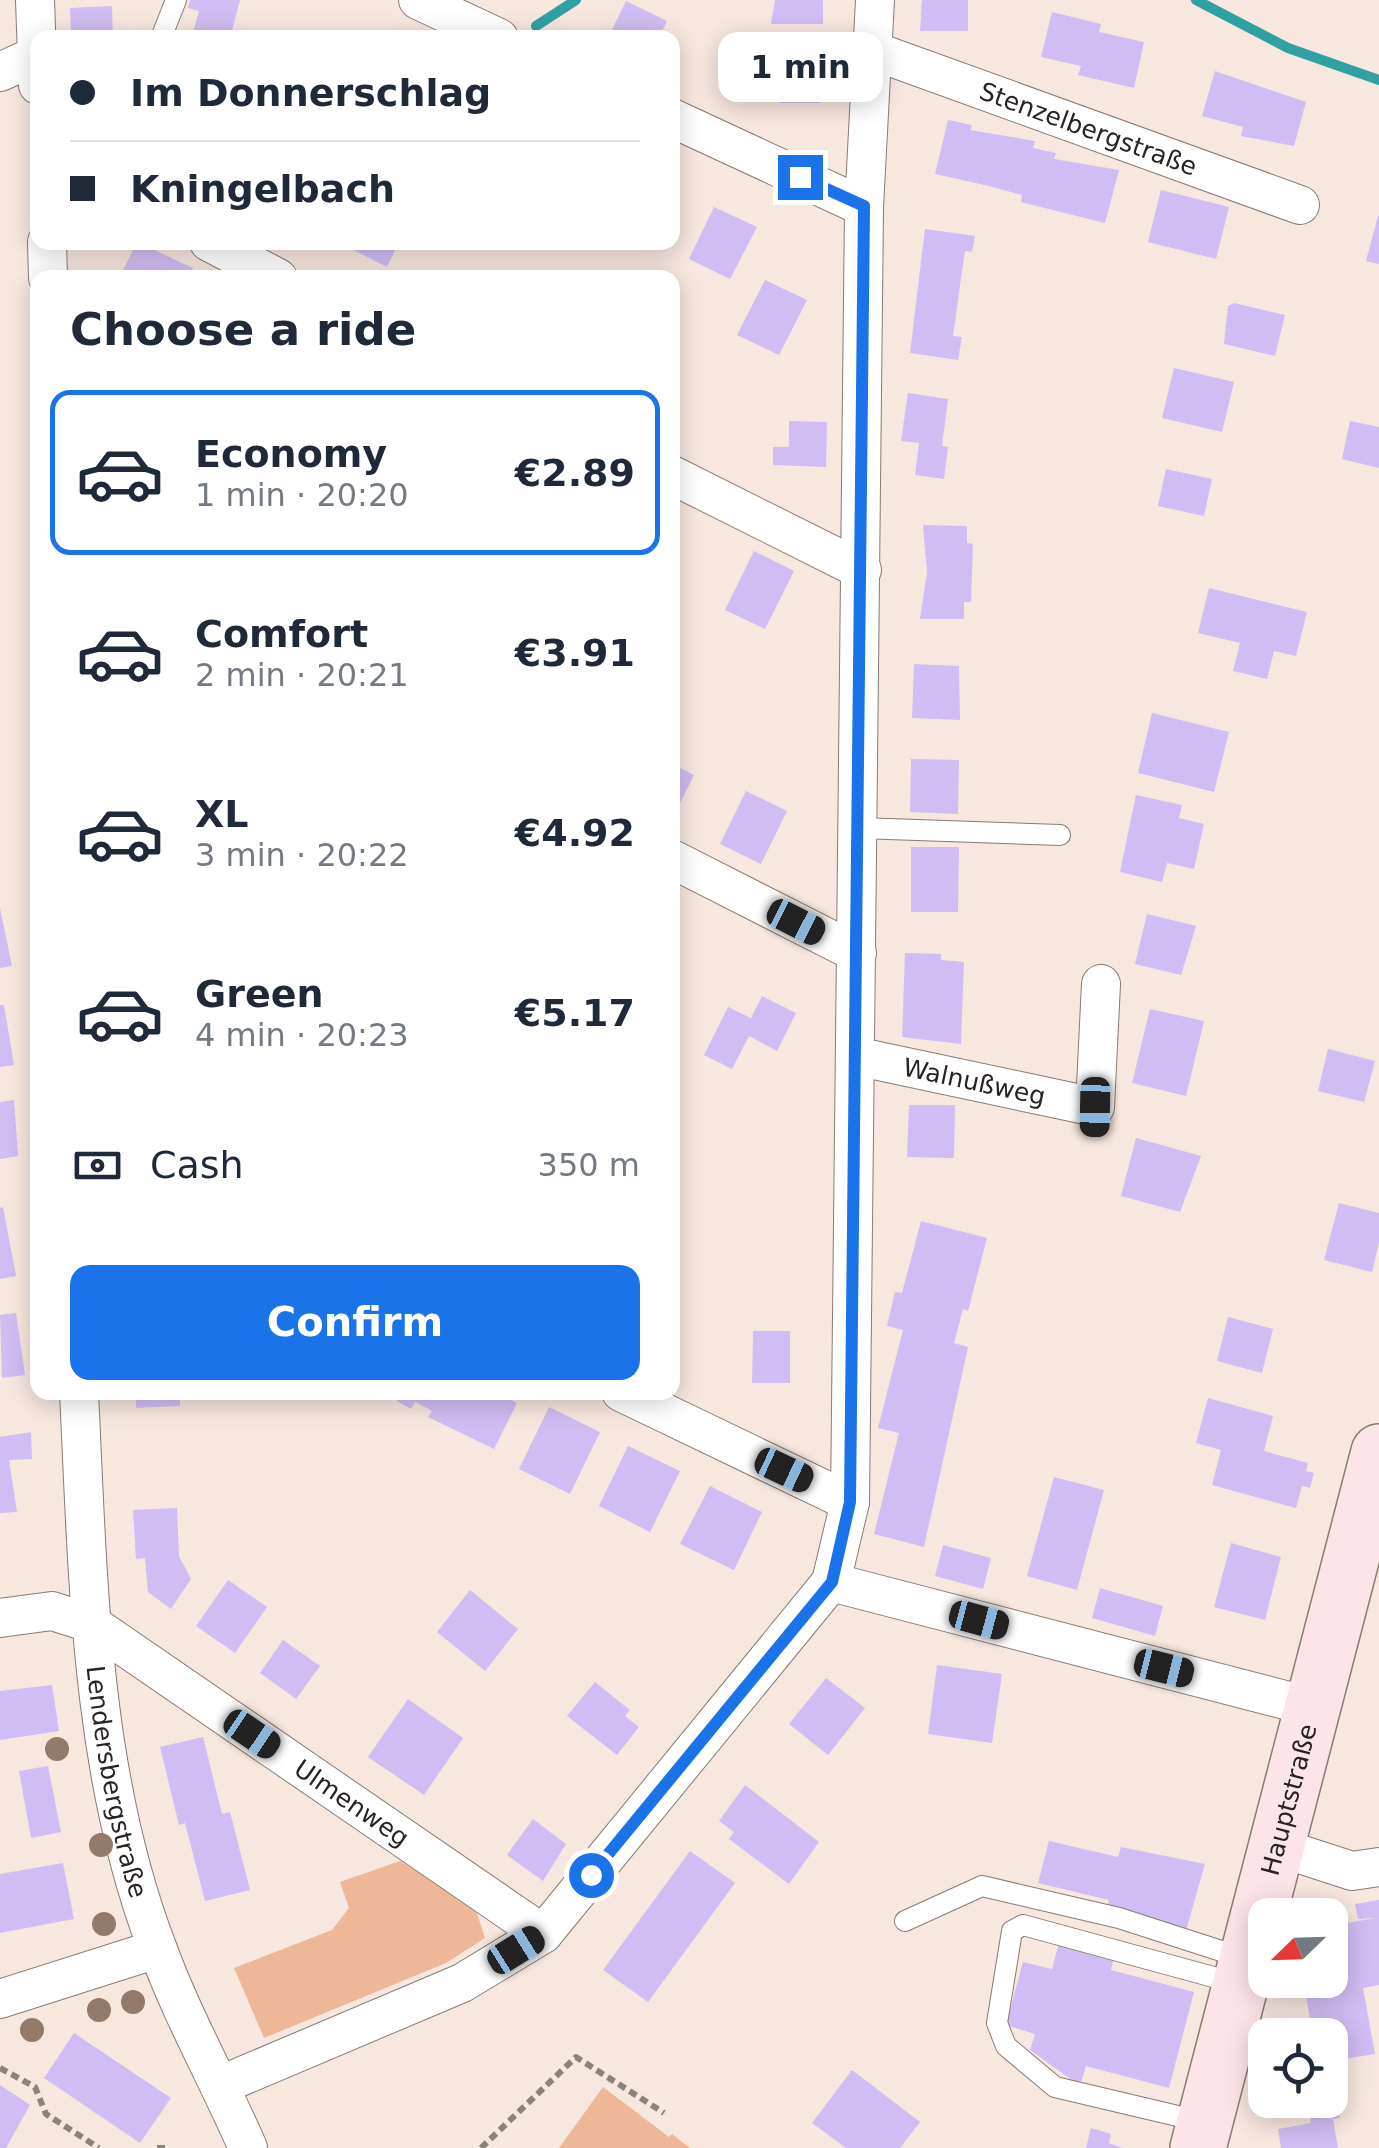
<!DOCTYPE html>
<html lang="en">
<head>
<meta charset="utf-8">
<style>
  :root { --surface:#fff; --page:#f2f2f3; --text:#1f2937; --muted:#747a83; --line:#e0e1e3; --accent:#1a73e8 }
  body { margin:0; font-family:"DejaVu Sans",sans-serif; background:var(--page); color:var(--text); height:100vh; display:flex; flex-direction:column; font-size:38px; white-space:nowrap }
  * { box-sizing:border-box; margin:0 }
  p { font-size:32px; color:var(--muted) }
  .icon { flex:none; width:55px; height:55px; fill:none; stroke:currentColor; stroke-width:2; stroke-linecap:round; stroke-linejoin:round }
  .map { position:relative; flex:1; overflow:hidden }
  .side { position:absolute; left:30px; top:270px; width:650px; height:1130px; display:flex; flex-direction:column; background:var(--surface); border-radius:20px; box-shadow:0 5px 25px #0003 }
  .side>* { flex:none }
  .top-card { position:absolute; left:30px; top:30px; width:650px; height:220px; border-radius:20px; box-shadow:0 5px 25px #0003; display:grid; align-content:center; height:220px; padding:0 40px; background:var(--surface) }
  .needle { width:65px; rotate:247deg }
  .fabs { position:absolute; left:1248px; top:1898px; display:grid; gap:20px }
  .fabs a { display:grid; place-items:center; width:100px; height:100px; border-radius:20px; background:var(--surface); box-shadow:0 5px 25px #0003; font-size:50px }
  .end { position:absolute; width:45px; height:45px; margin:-22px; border:12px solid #1a73e8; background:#fff; box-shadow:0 0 0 5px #fff }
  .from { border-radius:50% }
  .bubble { position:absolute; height:70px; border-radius:20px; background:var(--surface); box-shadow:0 5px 25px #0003; font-size:32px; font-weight:700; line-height:70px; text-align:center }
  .car { position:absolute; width:30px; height:60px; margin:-30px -15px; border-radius:12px; box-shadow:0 0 8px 2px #0007; background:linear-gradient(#222 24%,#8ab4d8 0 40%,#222 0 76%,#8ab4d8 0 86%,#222 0) }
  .top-card b { display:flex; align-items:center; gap:35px; height:95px; font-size:38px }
  .top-card b+b { border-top:2px solid var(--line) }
  .top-card i { width:25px; height:25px; background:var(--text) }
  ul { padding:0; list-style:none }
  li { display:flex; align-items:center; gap:30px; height:165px; margin:0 20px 15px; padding:0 20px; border:5px solid transparent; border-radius:20px }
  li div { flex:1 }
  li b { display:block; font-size:38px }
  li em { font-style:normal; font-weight:700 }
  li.on { border-color:var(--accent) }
  li>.icon { width:90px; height:90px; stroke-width:1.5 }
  h2 { padding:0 40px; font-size:45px; line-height:120px }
  .pay { display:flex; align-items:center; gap:25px; height:110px; padding:0 40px; font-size:38px }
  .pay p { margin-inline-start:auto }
  .button { display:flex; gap:20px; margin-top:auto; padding:20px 40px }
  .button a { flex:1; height:115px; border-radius:20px; background:var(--accent); color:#fff; font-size:40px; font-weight:700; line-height:115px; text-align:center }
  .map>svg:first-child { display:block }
</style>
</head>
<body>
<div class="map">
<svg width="1379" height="2148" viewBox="0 0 1379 2148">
  <rect width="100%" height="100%" fill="#f6e7df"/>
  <path fill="#eeb798" d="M400 1861 475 1907 485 1938 446 1963 264 2038 234 1968 332 1930 349 1908 340 1882Z
    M603 2087 669 2137 672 2134 690 2148H559Z"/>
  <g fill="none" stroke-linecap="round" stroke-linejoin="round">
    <path stroke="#30a1a2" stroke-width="10" d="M1196 0 1288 48 1379 80
      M536 26 576 0"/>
  </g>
  <path fill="#d0bdf3" d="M190 0H240L230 38H176L178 32 192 36 199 11 188 8Z
    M775 0H823V24H771Z
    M922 0H968V31H920Z
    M626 1 667 21 659 38H608Z
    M112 6 113 38H71L70 8Z
    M1052 12 1101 24 1099 32 1144 42 1134 88 1078 75 1081 66 1041 57Z
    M315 30 339 36V38H313Z
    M775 62H820V103H780L781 91H775Z
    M1215 71 1306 102 1294 146 1241 136 1243 127 1202 116Z
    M948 120 972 125 970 130 1035 141 1033 148 1056 153 1054 159 1119 170 1105 223 1021 202 1022 195 989 186 935 174Z
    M1161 190 1229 207 1216 259 1148 242Z
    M714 207 757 227 730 279 689 259Z
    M1378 216H1379V264L1366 261Z
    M925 229 975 236 972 252 965 251 960 285 953 336 962 337 958 360 910 353Z
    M137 242 193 268 189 278H119Z
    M338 242H399L387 267Z
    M765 280 807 300 779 355 737 335Z
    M1234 303 1285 315 1275 356 1224 344 1228 306Z
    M1174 368 1234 382 1222 432 1162 418Z
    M908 393 948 399 942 446 948 447 944 479 915 475 919 443 901 441Z
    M789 421 827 422 826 467 773 465V447H789Z
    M1350 421 1379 427V468L1342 459Z
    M1166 469 1212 479 1204 516 1158 506Z
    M923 525 967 526V543L973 544 971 602H964V619H920L927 572Z
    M754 551 794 571 765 629 725 610Z
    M1209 588 1307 612 1296 656 1274 651 1267 679 1233 671 1240 643 1198 633Z
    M914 664 959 666 960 720 912 718Z
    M1152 713 1229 732 1214 792 1138 773Z
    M911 759 959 760 958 814 910 812Z
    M672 764 694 775 672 819Z
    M746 791 787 811 761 864 720 844Z
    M1136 795 1182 805 1179 818 1204 824 1194 869 1167 863 1162 882 1120 872Z
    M911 847H959L958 912H911Z
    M0 908 12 966 0 968Z
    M1147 914 1196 926 1181 975 1135 964Z
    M905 953 941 954V960L964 962 961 1044 902 1037Z
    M762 996 796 1013 777 1051 749 1036 732 1069 704 1055 728 1007 751 1018Z
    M0 1005H4L14 1065 0 1067Z
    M1150 1009 1204 1021 1186 1096 1132 1083Z
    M1328 1049 1375 1061 1364 1102 1318 1091Z
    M14 1100 18 1156 0 1159V1102Z
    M909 1105H955L954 1158 907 1157Z
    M1136 1138 1201 1156 1180 1212 1121 1196Z
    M1339 1203 1379 1213V1243L1372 1272 1324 1260Z
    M3 1207 16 1276 0 1279V1208Z
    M921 1221 987 1238 968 1311 963 1309 954 1343 968 1347 924 1547 874 1534 899 1433 878 1428 903 1330 887 1326 895 1292 902 1293Z
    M16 1313 25 1375 2 1378 0 1315Z
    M1228 1317 1273 1329 1262 1373 1217 1361Z
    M753 1331H790V1383H752Z
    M136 1392H222V1398L180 1399V1406L136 1408Z
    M401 1392H495L517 1403 494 1449 428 1417 432 1411 415 1402 411 1409 397 1401Z
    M1208 1398 1273 1416 1264 1451 1308 1463 1306 1471 1314 1473 1310 1488 1302 1486 1296 1508 1212 1485 1221 1450 1196 1443Z
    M549 1407 600 1432 570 1494 519 1469Z
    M31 1432 32 1459 9 1460 17 1512 0 1513V1437Z
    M628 1446 680 1471 650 1532 599 1506Z
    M1054 1477 1104 1490 1077 1590 1027 1576Z
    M710 1486 762 1512 734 1570 680 1544Z
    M177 1508 179 1556 191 1579 171 1609 148 1592 145 1558 136 1559 133 1510Z
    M1231 1543 1281 1557 1265 1620 1214 1607Z
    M943 1545 991 1558 983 1589 935 1576Z
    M228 1580 267 1607 235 1653 196 1626Z
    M1100 1588 1163 1606 1155 1636 1092 1618Z
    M470 1590 518 1629 485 1671 437 1632Z
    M283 1640 320 1666 296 1699 260 1673Z
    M937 1665 1002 1674 992 1743 928 1734Z
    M826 1678 865 1708 828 1755 789 1724Z
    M595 1682 630 1710 625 1716 639 1727 617 1755 567 1716Z
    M52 1685 59 1731 0 1740V1691Z
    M408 1699 463 1738 424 1795 368 1757Z
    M203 1737 222 1814 230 1812 250 1890 205 1901 185 1823 179 1825 160 1747Z
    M48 1766 61 1832 31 1838 19 1771Z
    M745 1785 819 1842 789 1884 729 1839 734 1832 719 1821Z
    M533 1819 566 1844 543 1881 507 1855Z
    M1049 1841 1118 1857 1121 1847 1205 1864 1185 1934 1106 1909 1109 1900 1038 1883Z
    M690 1851 735 1883 648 2002 603 1970Z
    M63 1863 74 1919 0 1933V1874Z
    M1379 1900V1985L1363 1988 1375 2054 1330 2061V2035H1313L1306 1997 1338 1992 1330 1926 1375 1918 1358 1919 1355 1904Z
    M1059 1943 1114 1958 1111 1970 1194 1992 1169 2088 1086 2066 1080 2086 1030 2050 1035 2034 1006 2025 1023 1962 1052 1969Z
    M74 2033 171 2098 140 2143 44 2078Z
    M852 2070 920 2122 900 2148H846L812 2123Z
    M1330 2074 1340 2118 1333 2119 1338 2148H1281L1278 2129 1311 2123 1307 2100H1330Z
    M0 2085 30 2105 6 2148H0Z
    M1091 2128 1111 2134 1109 2143 1122 2148H1086Z"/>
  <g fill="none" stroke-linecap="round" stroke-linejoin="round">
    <defs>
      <path id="lane" d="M161 38 176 0
        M859 828 1060 835
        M905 1921 982 1886 1119 1918 1246 1959
        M1203 2122 1055 2087 1006 2046 997 2023 1012 1931 1023 1925 1239 1984"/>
      <g id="street">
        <path d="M35 0 38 85"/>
        <path d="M418 0 499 38"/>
        <path id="s1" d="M874 51 1300 205"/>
        <path d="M0 72 35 56"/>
        <path d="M672 118 864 207"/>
        <path d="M47 242 48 278"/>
        <path d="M209 242 278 278"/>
        <path d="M672 475 862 570"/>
        <path d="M672 859 857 953"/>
        <path id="s2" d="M855 1056 1095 1107 1101 984"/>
        <path id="s3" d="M79 1392C88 1577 90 1772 157 1947 182 2016 219 2081 248 2148"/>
        <path d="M621 1392 850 1502"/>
        <path d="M831 1582 1312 1707"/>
        <path id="s4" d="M0 1618 52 1611 90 1623 543 1934"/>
        <path d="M1278 1847 1352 1871 1379 1867"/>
        <path d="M0 1999 157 1949"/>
        <path d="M221 2085 462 1983 543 1934 831 1582 850 1502 864 207 875 0"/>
      </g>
      <g id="secondary">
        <path id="s5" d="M1198 2148 1379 1452"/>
      </g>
    </defs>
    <use href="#lane" stroke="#887b73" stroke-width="22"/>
    <use href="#street" stroke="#887b73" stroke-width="40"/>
    <use href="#secondary" stroke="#887b73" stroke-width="58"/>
    <path stroke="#8c827c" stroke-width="6" stroke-dasharray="8 5" stroke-linecap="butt" d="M0 2068 35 2087 46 2114 99 2148
      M157 2148H167
      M481 2148 576 2057 664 2113"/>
    <use href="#lane" stroke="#fff" stroke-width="20"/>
    <use href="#street" stroke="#fff" stroke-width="38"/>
    <use href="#secondary" stroke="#fce5e8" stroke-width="55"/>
  </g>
  <g fill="#947a6a">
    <circle cx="57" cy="1749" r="12"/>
    <circle cx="101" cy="1845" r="12"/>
    <circle cx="104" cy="1924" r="12"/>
    <circle cx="133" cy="2002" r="12"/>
    <circle cx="99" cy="2010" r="12"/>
    <circle cx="32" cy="2030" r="12"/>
  </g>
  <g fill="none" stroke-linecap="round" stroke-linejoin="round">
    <path stroke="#1a73e8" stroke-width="12" d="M591 1875 832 1582 850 1502 864 206 800 177"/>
  </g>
  <g text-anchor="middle" stroke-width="8" stroke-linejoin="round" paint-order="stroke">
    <g font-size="25" fill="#282320" stroke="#fff">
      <text dy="9" stroke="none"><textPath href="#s1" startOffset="228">Stenzelbergstraße</textPath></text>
      <text dy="9" stroke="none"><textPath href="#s2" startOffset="122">Walnußweg</textPath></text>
      <text dy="9" stroke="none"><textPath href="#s3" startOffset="392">Lendersbergstraße</textPath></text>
      <text dy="9" stroke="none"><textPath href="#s5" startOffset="360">Hauptstraße</textPath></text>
      <text dy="9" stroke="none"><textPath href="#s4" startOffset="410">Ulmenweg</textPath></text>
    </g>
  </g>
</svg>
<div class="fabs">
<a><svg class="needle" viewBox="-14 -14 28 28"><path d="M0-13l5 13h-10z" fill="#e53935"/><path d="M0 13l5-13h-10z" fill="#747a83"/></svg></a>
<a><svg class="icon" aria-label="locate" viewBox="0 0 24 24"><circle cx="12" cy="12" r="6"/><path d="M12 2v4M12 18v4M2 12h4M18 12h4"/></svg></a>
</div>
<i class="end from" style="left:591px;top:1875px"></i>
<i class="end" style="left:800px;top:177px"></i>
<div class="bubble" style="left:718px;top:32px;width:165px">1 min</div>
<i class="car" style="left:796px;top:922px;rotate:117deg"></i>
<i class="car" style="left:1095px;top:1107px;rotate:181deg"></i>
<i class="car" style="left:784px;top:1470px;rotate:115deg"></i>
<i class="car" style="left:979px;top:1620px;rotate:105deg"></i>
<i class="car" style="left:1164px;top:1668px;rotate:104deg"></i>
<i class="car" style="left:252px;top:1734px;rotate:124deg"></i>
<i class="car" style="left:516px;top:1950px;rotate:58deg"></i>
<div class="top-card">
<b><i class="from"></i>Im Donnerschlag</b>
<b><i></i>Kningelbach</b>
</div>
<section class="side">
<h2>Choose a ride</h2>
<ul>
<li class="on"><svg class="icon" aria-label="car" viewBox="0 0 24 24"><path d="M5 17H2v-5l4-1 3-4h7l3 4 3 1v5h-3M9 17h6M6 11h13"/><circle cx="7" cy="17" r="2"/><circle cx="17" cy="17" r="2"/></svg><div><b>Economy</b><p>1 min · 20:20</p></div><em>€2.89</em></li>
<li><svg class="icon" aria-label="car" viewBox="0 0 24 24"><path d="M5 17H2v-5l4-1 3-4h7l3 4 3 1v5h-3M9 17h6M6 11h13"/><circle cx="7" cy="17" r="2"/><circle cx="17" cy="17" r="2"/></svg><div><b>Comfort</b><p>2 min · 20:21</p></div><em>€3.91</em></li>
<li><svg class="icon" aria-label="car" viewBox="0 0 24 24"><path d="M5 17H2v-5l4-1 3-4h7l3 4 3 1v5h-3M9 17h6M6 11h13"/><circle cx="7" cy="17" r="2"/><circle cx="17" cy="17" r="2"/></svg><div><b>XL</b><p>3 min · 20:22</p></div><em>€4.92</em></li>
<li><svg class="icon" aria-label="car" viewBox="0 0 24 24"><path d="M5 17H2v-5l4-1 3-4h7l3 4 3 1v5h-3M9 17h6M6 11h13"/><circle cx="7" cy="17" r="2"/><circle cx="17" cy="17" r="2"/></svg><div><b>Green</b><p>4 min · 20:23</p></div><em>€5.17</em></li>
</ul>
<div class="pay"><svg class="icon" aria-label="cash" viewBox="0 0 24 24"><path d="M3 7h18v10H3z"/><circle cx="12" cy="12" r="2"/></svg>Cash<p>350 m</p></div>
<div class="button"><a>Confirm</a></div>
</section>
</div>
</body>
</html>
